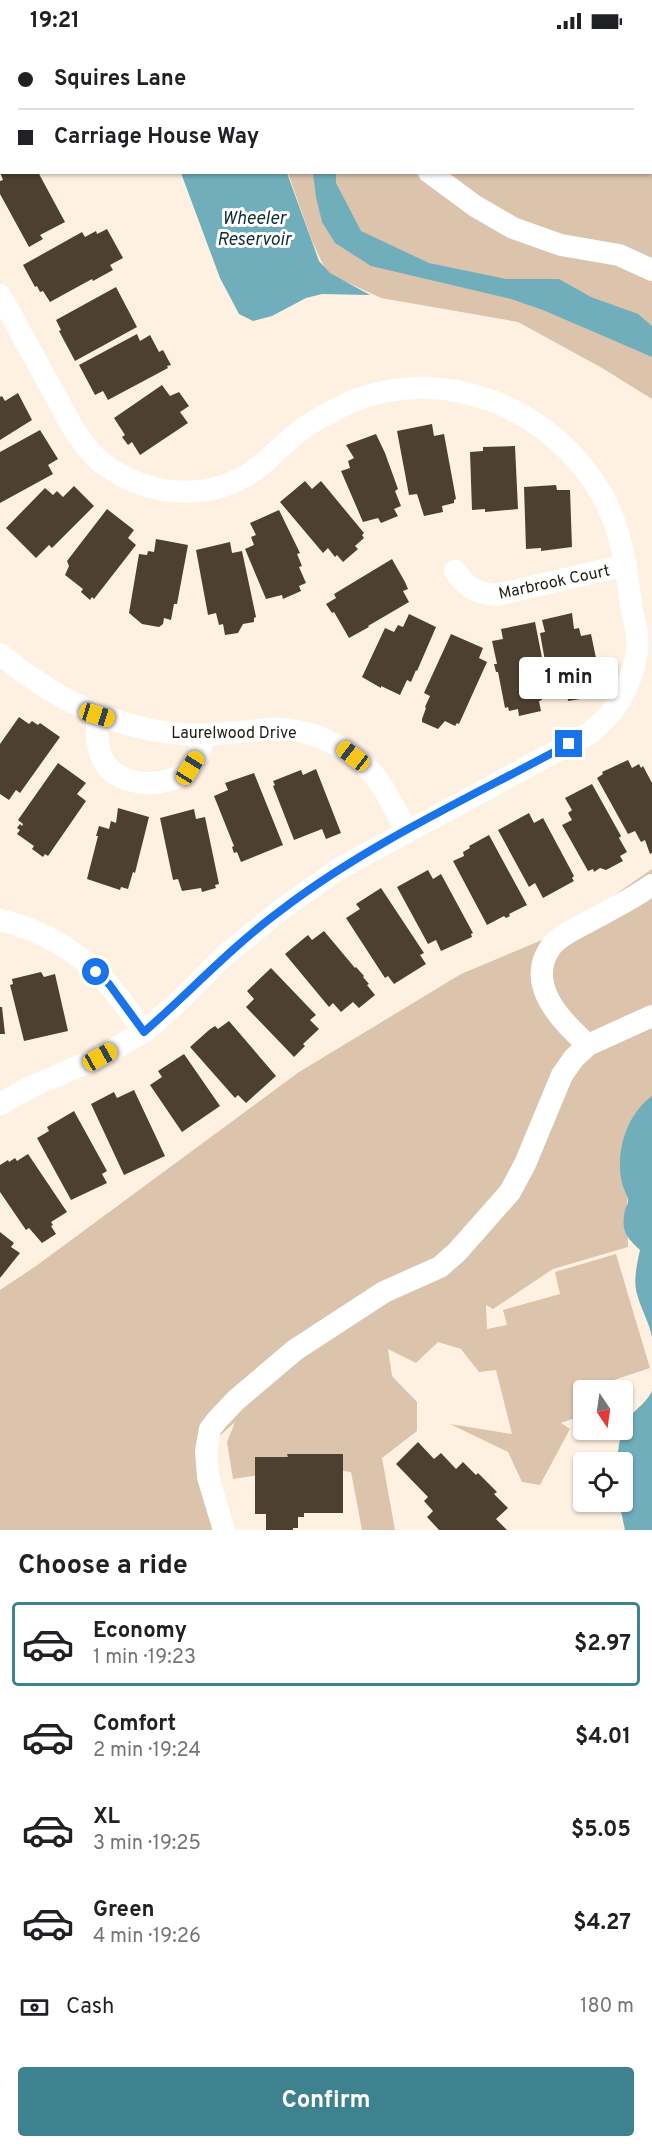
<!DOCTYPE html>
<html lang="en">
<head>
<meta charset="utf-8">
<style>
  :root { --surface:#fff; --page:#f6f6f6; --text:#202124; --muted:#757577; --line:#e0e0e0; --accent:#3e8290 }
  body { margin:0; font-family:Overpass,sans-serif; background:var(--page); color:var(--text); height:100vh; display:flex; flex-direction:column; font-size:22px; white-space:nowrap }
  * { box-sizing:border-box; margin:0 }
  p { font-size:20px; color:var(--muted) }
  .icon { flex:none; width:33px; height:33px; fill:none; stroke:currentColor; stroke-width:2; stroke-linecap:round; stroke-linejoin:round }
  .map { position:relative; height:1488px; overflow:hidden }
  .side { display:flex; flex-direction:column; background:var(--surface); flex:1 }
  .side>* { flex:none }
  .guide { position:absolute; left:0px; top:0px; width:652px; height:132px; box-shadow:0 2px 4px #0004; display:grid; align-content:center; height:132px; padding:0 18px; background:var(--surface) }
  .needle { width:39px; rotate:167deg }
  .buttons { position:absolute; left:573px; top:1338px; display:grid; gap:12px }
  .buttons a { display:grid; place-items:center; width:60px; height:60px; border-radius:6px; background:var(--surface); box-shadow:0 2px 4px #0004; font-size:30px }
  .end { position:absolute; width:27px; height:27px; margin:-14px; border:8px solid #1a73e8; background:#fff; box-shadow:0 0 0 3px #fff }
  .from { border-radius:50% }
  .bubble { position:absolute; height:42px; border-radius:6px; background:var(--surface); box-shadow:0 2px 4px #0004; font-size:20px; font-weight:700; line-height:42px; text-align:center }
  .car { position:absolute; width:18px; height:36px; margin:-18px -9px; border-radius:8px; box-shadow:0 0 4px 2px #0007; background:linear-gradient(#f5c518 24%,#345 0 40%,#f5c518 0 76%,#345 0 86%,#f5c518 0) }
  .guide b { display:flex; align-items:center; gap:21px; height:57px; font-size:22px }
  .guide b+b { border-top:2px solid var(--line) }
  .guide i { width:15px; height:15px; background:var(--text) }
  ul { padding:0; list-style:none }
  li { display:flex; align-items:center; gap:18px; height:84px; margin:0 12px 9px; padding:0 6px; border:3px solid transparent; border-radius:6px }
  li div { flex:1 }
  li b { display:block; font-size:22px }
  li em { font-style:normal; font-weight:700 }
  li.current { border-color:var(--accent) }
  li>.icon { width:54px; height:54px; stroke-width:1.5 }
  h2 { padding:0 18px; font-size:27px; line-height:72px }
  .pay { display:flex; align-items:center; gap:15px; height:66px; padding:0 18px; font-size:22px }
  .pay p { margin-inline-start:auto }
  .cta { display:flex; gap:12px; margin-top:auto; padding:12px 18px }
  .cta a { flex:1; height:69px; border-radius:6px; background:var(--accent); color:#fff; font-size:24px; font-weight:700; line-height:69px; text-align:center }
  .status { display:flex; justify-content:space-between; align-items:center; height:42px; padding:0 30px; background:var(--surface); direction:ltr }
  .status svg { height:16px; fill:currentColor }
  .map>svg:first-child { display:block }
</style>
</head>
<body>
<div class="status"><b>19:21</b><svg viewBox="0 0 49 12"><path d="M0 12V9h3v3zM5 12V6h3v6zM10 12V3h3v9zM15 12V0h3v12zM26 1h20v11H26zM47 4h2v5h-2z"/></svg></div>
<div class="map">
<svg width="652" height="1488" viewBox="0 0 652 1488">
  <rect width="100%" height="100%" fill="#fff1e2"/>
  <path fill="#dbc4ab" d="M93 0H652V357L602 326 518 280 381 256 327 231 312 199 288 131 651 130V2Z
    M652 827V1073L626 1100 628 1205 553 1227 493 1267 486 1263 487 1287 507 1283 503 1268 560 1252 555 1230 616 1212 650 1326 593 1345 594 1348H584L583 1373 561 1381 570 1387 540 1443 522 1440 508 1410 450 1382 512 1392 496 1328 479 1330 461 1307 438 1300 416 1321 388 1307 392 1334 417 1360V1389L382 1416 395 1488H362L351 1430 313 1425 233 1437 227 1400 235 1380 204 1408 221 1488H0V1248L36 1224 299 1030 461 932 561 890Z"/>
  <path fill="#71aebc" d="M181 131H287L319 219 330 231 370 253 322 252 306 256 272 274 253 279 239 272 220 236Z
    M313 131H336V141L361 189 429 221 506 237H559L591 255 638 272 652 284V315L543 268 511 257 371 224 335 201 322 180 316 155Z
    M652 1054V1295C649 1280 641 1267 637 1252 633 1238 637 1222 640 1208 625 1194 621 1188 625 1168 626 1165 628 1162 628 1159 628 1153 623 1147 622 1141 615 1111 626 1073 652 1054Z
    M652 1349V1488H625L619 1460H622V1420H617C619 1402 620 1385 633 1371 641 1363 647 1359 652 1349Z"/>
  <path fill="#4d4030" d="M0 130H38L65 180 40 193 43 197 29 205 0 152V139L3 138Z
    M107 187 123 216 110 223 113 228 93 239 92 237 50 260 43 249 40 250 37 244 35 245 23 223 82 190 85 195 96 189 97 192Z
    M116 245 137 285 75 319 59 289 61 288 56 278Z
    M137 292 140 299 150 293 159 310 163 308 171 323 167 324 168 326 108 358 103 349 95 353 79 323Z
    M162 343 170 354 179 350 189 364 180 370 188 381 140 413 132 400 128 403 122 395 125 393 114 376Z
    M18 351 32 378 0 398V355L2 354 5 359Z
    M432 382 434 394 444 392 456 457 454 458V461L442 464 443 470 424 474 417 452 409 453 397 389Z
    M40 388 58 417 48 423 53 432 0 461V410Z
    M376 392 385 411 398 447 395 449 401 464 394 467 398 474 381 481 378 476 363 480 341 429 350 426 348 419 354 416 346 403Z
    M515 404 518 467 485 470V467L472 468 470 410 483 409V405Z
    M305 439 312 447 321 439 364 491 362 493 364 496 355 504 358 507 343 520 337 513 335 515 328 506 323 511 280 460Z
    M556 443 557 448H570L572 505 541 509V506L526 507 524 445Z
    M74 444 94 464 52 506 49 503 36 516 6 486 45 446 53 453 57 449 63 455Z
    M107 467 134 488 128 496 136 503 94 557 92 555 90 558 81 550 83 547 65 533 69 524 67 519Z
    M279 468 300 511 297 512 302 524 299 525 306 541 299 544 301 549 283 557 282 553 266 557 245 507 254 503 251 495 256 493 250 481Z
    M156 497 188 503 177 562H174L171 578 164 576 163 582 159 585 142 582 129 571 139 512 147 513 148 509 154 510Z
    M230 500 232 511 242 509 256 575 254 576V580L243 582 238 591 225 593 223 582 219 583 216 571 208 573 196 508Z
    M392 517 405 540 408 547 403 549 409 560 368 584 369 585 349 596 334 570 332 571 326 562 336 556 334 552Z
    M572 571 574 587 579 586 581 594 591 592 602 645 585 650 586 656 568 659 567 651 560 652 557 636 554 637 548 618 545 619 540 591 545 590 542 578Z
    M409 572 436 585 417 629 416 628 411 640 407 638 400 653 381 644V646L362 635 385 586 394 590 398 583 403 585Z
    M535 580 548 646 540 647 542 658 539 659 541 669 519 674 518 667 509 669 508 665 505 666 498 630H496L494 622H497L492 599 503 597 501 587Z
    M451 592 483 606 479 616 487 620 459 682 457 681 455 684 445 679 438 687 422 680V677L426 666 425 665 430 654 424 651Z
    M19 675 29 682 32 679 38 683 40 681 60 695 20 751 16 748 9 758 0 752V702Z
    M628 718 632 726 639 722 641 726 643 724 652 741V811L650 812 645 798 641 800 635 789 628 792 597 736 603 732 602 730Z
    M58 721 86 741 77 752 86 759 48 814 45 812 43 815 32 807 34 804 17 792 20 788 17 786 20 782 22 784 23 782 18 778Z
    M316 727 341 791 326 797 322 787 294 798 273 744 275 743 273 739 301 728 303 733Z
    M254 731 283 803 241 820 237 810 234 811 232 805 234 804 214 754 228 748 225 741Z
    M592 742 621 794 619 796 627 810 620 814 623 819 606 828 600 826 594 830 593 827 588 829 562 783 572 778 568 771 572 768 565 756Z
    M118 766 149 775 135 831 133 830 128 847 121 845 120 848 87 837 98 794H96L99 784 109 787 111 779 116 781Z
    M194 767 196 777 205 775 219 842 215 843 216 846 202 850 201 846 182 849 178 837 173 838 160 776Z
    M529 771 534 781 543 776 574 834 572 836 574 839 543 856 535 841 529 845 498 788Z
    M489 793 527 863 509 872 510 874 506 876 504 874 487 883 453 819 464 814 463 810 470 806 469 804Z
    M428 828 433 837 441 832 473 891 471 892 472 895 441 909 436 898 428 902 397 845Z
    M381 846 424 911 420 913 426 922 394 942 388 934 385 936 346 876 360 867 356 862Z
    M324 889 355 926 356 925 364 934 363 935 369 942 367 943 375 953 359 966 353 960 341 970 333 961 329 965 285 912 308 893 312 898Z
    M271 926 316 973 310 978 319 987 303 1002 305 1004 294 1015 246 965 254 957 247 949Z
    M41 930 44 935 55 932 68 989 24 999 10 943 13 942 12 937Z
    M0 965H2L5 992H0Z
    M229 979 276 1034 246 1061 238 1053 235 1056 190 1005 209 988 215 984 218 987Z
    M184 1012 220 1064 182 1090 150 1043 162 1035 158 1029Z
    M134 1048 165 1114 124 1133 91 1062 114 1050 117 1056Z
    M74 1069 107 1129 102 1132 107 1141 71 1158 37 1096 49 1089 47 1085Z
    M28 1112 67 1170 51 1180 53 1183 51 1184 56 1192 42 1201 29 1186 26 1188 0 1150V1123L8 1118 9 1120 15 1116 17 1119Z
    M0 1190 14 1201 11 1205 20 1211 0 1236Z
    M418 1400 434 1417 441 1411 456 1427 463 1420 476 1433 478 1431 497 1450 494 1452 508 1466 496 1477 507 1488H439L427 1475 433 1469 424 1459 428 1455 396 1422Z
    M287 1412H343V1471H304V1475H298V1486H293V1488H266V1472H255V1415H288Z"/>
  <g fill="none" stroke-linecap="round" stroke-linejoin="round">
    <path stroke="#fff" stroke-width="22" d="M297 0 298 2
      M429 130 475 164 513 186 561 203 619 213 652 228
      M0 253 73 386C82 399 92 414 105 423 144 452 199 459 242 436 261 426 275 410 291 396 309 380 331 369 353 359 447 321 554 368 602 453 621 486 626 525 631 562 632 572 636 582 637 593 640 619 626 653 609 673 604 679 596 685 590 691L342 825 283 866 223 915 180 958 144 990 100 1015 31 1045 0 1062
      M455 529C468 547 474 550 496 553L626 523
      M0 612C50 654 105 683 171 691 204 695 237 690 270 687 312 685 356 707 380 741 390 756 398 773 406 789
      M97 673C97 689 96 709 106 723 123 746 171 747 190 726 198 717 201 704 205 693
      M652 843C631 858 606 870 584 882 573 888 557 895 550 906 525 943 562 980 588 1003L652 974
      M0 878C42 888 78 909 107 941 121 956 132 974 144 990
      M224 1488 208 1435 206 1409 210 1387 218 1377 236 1358 295 1308 384 1250 440 1225 457 1210 510 1150 525 1122 562 1033 574 1016 588 1003"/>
  </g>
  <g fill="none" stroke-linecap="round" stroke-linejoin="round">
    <path stroke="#1a73e8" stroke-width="8" d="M96 930 109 942 144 990C191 949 233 903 284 866 371 800 473 754 569 702"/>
  </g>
  <g text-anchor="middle" stroke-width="6" stroke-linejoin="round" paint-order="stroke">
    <g font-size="16" fill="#221c15" stroke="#fff">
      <text transform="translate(554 539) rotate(-12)" y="6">Marbrook Court</text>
      <text x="234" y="696">Laurelwood Drive</text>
    </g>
    <g font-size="18" font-style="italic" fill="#0f2e35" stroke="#fff">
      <text x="254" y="182">Wheeler<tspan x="254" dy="21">Reservoir</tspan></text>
    </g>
  </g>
</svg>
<div class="buttons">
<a><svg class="needle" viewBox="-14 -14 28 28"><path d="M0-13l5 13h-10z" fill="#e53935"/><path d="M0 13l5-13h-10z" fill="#757577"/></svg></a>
<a><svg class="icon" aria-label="locate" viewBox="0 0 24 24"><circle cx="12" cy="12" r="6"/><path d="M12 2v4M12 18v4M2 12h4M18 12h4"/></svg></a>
</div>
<i class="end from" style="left:96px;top:930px"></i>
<i class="end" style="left:569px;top:702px"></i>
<div class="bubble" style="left:519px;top:615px;width:99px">1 min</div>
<i class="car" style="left:97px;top:673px;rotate:107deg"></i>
<i class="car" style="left:353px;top:714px;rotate:308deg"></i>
<i class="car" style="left:190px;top:726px;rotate:32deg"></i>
<i class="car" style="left:100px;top:1015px;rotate:61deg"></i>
<div class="guide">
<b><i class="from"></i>Squires Lane</b>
<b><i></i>Carriage House Way</b>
</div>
</div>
<section class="side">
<h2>Choose a ride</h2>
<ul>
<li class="current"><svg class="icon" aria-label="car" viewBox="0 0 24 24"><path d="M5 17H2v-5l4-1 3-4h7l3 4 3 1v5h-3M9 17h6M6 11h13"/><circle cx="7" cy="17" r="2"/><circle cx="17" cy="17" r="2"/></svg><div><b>Economy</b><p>1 min · 19:23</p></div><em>$2.97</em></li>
<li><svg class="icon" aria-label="car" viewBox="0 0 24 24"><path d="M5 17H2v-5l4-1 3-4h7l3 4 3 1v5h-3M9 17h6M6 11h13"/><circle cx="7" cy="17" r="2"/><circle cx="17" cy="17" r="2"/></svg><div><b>Comfort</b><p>2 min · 19:24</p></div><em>$4.01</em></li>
<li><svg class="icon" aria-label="car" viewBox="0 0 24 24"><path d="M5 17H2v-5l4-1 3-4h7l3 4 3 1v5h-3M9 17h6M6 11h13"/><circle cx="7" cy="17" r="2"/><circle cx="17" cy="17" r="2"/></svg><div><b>XL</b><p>3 min · 19:25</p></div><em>$5.05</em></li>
<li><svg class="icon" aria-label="car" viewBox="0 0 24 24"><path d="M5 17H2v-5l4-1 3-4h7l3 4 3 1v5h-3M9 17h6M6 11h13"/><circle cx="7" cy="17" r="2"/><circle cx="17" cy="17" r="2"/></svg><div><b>Green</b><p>4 min · 19:26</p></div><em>$4.27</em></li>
</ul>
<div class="pay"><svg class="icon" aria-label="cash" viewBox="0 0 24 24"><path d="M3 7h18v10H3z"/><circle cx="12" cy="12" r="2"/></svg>Cash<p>180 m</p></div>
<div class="cta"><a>Confirm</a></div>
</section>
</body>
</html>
